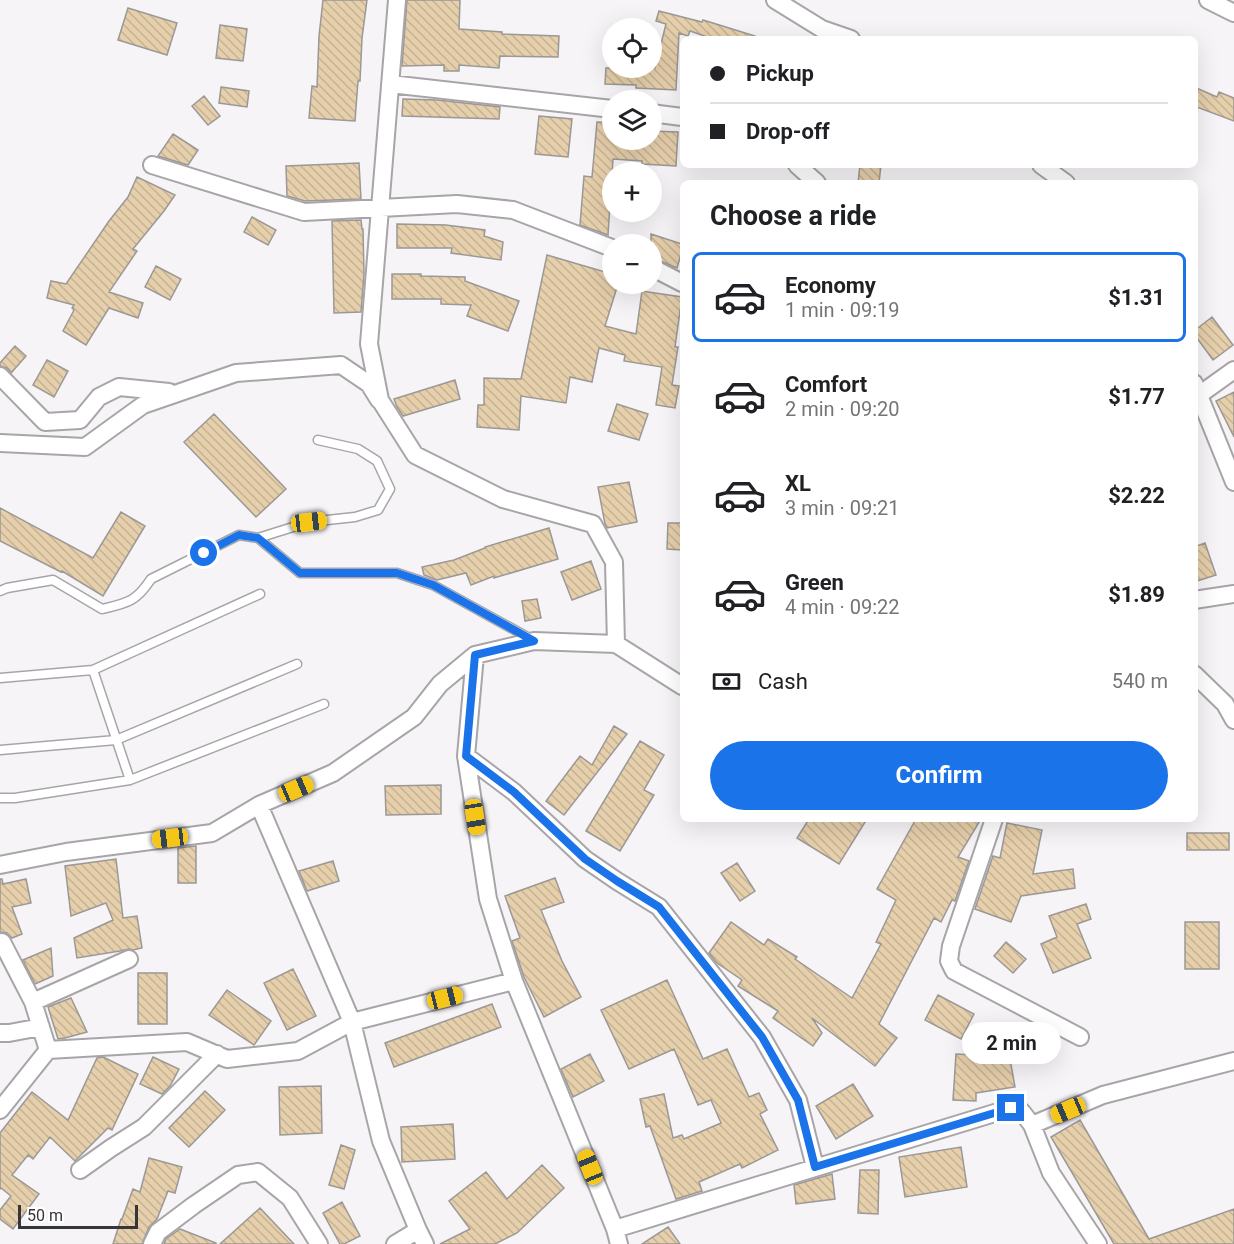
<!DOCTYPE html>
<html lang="en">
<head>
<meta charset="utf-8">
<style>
  :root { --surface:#fff; --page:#f6f6f6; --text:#202124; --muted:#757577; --line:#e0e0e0; --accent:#1a73e8 }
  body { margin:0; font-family:Roboto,sans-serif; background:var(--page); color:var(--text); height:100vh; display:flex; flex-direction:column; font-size:22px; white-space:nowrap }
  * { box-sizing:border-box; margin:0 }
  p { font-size:20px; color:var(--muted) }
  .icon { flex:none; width:33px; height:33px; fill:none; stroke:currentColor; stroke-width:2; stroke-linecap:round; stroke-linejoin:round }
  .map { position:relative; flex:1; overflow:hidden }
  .details { position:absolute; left:680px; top:180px; width:518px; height:642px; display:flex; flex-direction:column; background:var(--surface); border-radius:9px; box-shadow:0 6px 24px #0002 }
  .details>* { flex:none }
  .hud { position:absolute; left:680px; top:36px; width:518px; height:132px; border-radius:9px; box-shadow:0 6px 24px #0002; display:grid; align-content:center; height:132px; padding:0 30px; background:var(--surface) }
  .fabs { position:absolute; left:602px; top:18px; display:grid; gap:12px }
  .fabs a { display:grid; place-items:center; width:60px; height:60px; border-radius:50%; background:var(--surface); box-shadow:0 6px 24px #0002; font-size:30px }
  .scale { position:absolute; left:18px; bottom:15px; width:120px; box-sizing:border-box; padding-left:6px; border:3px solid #363537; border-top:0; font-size:16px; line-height:21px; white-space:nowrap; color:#363537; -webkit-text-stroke:4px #fff; paint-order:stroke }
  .end { position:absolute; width:27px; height:27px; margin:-14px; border:8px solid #1a73e8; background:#fff; box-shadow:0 0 0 3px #fff }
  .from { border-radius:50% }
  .bubble { position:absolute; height:42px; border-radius:21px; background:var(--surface); box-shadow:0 6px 24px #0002; font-size:20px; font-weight:700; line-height:42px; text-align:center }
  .car { position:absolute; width:18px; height:36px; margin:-18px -9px; border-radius:8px; box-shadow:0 0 4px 2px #0007; background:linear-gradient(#f5c518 24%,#345 0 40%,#f5c518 0 76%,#345 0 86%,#f5c518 0) }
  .hud b { display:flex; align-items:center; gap:21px; height:57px; font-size:22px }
  .hud b+b { border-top:2px solid var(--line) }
  .hud i { width:15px; height:15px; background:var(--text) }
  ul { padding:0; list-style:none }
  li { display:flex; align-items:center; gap:18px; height:90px; margin:0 12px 9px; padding:0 18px; border:3px solid transparent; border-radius:9px }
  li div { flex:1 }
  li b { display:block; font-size:22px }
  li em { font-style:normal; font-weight:700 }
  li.on { border-color:var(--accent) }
  li>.icon { width:54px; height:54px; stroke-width:1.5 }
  h2 { padding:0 30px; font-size:27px; line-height:72px }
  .pay { display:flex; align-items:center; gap:15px; height:66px; padding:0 30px; font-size:22px }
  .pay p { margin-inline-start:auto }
  .cta { display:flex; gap:12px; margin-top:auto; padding:12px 30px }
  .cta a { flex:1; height:69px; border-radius:36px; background:var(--accent); color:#fff; font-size:24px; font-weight:700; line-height:69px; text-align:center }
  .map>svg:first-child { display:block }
</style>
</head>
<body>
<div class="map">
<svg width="1234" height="1244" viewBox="0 0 1234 1244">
  <defs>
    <pattern id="building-back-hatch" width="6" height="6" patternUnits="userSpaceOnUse" patternTransform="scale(1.5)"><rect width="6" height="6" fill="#e6cfab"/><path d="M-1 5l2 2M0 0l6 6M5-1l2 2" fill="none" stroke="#c6b294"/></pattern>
  </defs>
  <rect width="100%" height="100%" fill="#f7f4f8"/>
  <path fill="url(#building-back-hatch)" stroke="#9b9895" stroke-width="1.5" d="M323 0H367L362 38 360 81H358L355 121 309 118 312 86 317 87 319 36Z
    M407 0H460L459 29 502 32V34L559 36 558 57 500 56 499 68 459 65V71H444V65L402 66Z
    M128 8 177 23 167 55 118 40Z
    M659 11 702 22 703 20 755 36V39H713L690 31 688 36 679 33 676 90 636 88V85L605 84 606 68H655L666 24 656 21Z
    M220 25 247 29 243 61 216 58Z
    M221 87 249 91 247 107 219 103Z
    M1194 87 1217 97 1219 92 1234 98V121L1194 106Z
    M204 96 220 116 208 125 192 106Z
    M403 99 437 100 500 107 499 119 402 116Z
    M539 116 572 119 568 157 535 154Z
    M597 122 612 123V140H651V131L678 132 676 166 642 164V161L613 159 608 235 580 225 584 176 592 177Z
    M173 134 198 150 188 165 158 156Z
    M359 163 361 199 305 201 287 196 286 166Z
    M860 165H881L879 183H858Z
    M137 177 175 195 164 211 133 249 137 251 109 292 143 303 138 318 109 308 86 345 63 331 74 310 72 308 74 305 47 298 51 281 66 284 109 221 128 197Z
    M252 217 276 230 268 245 244 232Z
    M361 220 362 229H363L364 274 361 312 334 313 332 221Z
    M397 224 446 225 485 230 484 236 503 242 501 260 451 253 452 248H397Z
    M651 234 682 244V251L677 268 651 257Z
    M547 255 612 274V284H618L605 326 636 334 642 291 682 297 675 347H678L672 385 679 386 675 408 656 405 662 367 624 361 625 355 599 348 592 382 570 377 566 403 521 396 519 430 477 427 478 405H484V378L521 379Z
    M156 266 181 279 170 300 145 287Z
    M392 274H421V276L465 277V281L519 301 508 331 467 316 471 305 441 304V299H392Z
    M1212 317 1233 345 1213 360 1194 334V331Z
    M15 346 26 356 11 373 7 368 0 366V363Z
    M47 360 68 371 54 397 33 385Z
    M455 380 460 399 403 416 397 407 394 399Z
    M1234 392V437L1216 401Z
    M617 404 648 414 639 440 608 431Z
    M214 414 286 489 256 517 184 442Z
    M629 482 637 522 607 528 605 524 598 487Z
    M0 508 93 558 121 512 145 526 103 596 62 571 61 572 0 541Z
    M668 523H682V550L667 549Z
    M549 528 558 559 494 578V576L471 585 466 573 437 580 424 575 422 567 454 560 485 548V547Z
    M1205 543 1216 575 1194 582V547Z
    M591 561 601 589 572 600 561 572Z
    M537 599 541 618 525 621 522 601Z
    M614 726 627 734 564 815 546 801 580 756 592 765Z
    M640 741 664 755 644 790 654 795 620 851 586 831Z
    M441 785V814L386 815 385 786Z
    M809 819H867L839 864 797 838Z
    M916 819H981L958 857 969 861 955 901 952 900 941 922 934 918 879 1024 897 1038 875 1066 812 1018 822 1033 813 1046 773 1018 778 1011 738 986 742 980 717 963 709 953 731 922 764 945 768 939 797 957 795 959 852 998 881 944 876 942 896 900 877 889Z
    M1007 823 1042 830 1033 874 1073 869 1075 888 1021 896 1011 922 975 909 993 856 1000 858Z
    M1187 833H1229V850H1187Z
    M196 846V883H178V848Z
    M116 859 123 918 137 916 142 948 133 950 129 949 120 951 77 958 74 938 113 920 106 903 71 916 65 866Z
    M333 861 339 881 307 891 299 871Z
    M737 863 755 891 740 901 721 873Z
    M555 878 564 902 541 910 562 961 581 997 544 1017 524 977 512 941 520 938 505 896Z
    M0 879H2L3 884 26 879 31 903 12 907 22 934 12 938 7 933 0 932Z
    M1086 904 1091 919 1077 924 1091 958 1053 973 1041 944 1057 937 1049 916Z
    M1185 922H1219V969H1185Z
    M1006 942 1026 959 1013 973 994 956Z
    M51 948 53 976 35 984 23 960Z
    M293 969 316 1016 287 1030 264 983Z
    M138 973H167V1024H138Z
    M667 980 703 1059 727 1049 749 1097 759 1093 767 1110 760 1114 778 1150 742 1168 740 1164 699 1182 702 1191 676 1199 650 1126 646 1127 640 1099 664 1094 673 1138 682 1135 684 1139 721 1123 711 1100 698 1105 674 1049 629 1069 601 1010Z
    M227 990 271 1021 254 1045 209 1015Z
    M938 995 974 1014 961 1039 925 1020Z
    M71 998 87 1032 65 1038 58 1039 48 1007Z
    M492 1004 501 1027 394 1067 385 1043Z
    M1008 1048 1015 1087 976 1093V1101L953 1100 956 1054 991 1056 990 1050Z
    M590 1054 604 1081 573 1097 561 1069Z
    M103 1057 138 1074 112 1130 108 1128 75 1161 50 1137 33 1159 28 1155 12 1175 39 1194 13 1229 0 1219V1210L11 1196 1 1188 0 1189V1133L32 1092 68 1120 97 1058Z
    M153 1057 179 1069 170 1086 162 1094 140 1084Z
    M853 1084 873 1116 836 1139 816 1106Z
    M321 1086 322 1133 280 1135 279 1087Z
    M205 1091 225 1110 189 1147 169 1128Z
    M1080 1120 1149 1239 1234 1209V1244H1114L1051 1137Z
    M453 1124 455 1159 402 1162 401 1127Z
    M341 1145 355 1150 344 1189 329 1185Z
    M961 1147 967 1187 905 1197 899 1157Z
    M149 1158 182 1167 175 1193 168 1191 157 1219 149 1227 142 1244H113L121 1219H122L133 1189 140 1192Z
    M542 1165 564 1188 517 1233 495 1244H440L470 1229 449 1201 486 1172 507 1199Z
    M860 1170H879L878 1214 858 1213Z
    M832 1174 835 1199 796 1204 794 1185Z
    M342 1202 360 1236 344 1244H340L323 1213Z
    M260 1208 294 1244H220Z
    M668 1227 680 1244H642Z
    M180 1229 216 1243V1244H164L166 1239Z"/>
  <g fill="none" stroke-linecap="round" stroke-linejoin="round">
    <defs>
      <path id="lane" d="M258 538 309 522 355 517 378 510 390 489 377 461 358 449 318 440
        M0 591 7 588 53 580 102 609C127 603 136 602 151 579L239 535 258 538 300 573H397L433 585 531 639
        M93 670 260 594
        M0 678 93 670 130 780
        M0 750 116 740 297 664
        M0 798H15L130 780 324 704"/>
      <path id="street" d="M397 0 369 344 380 400 415 455 503 499 593 524 614 562 616 644 682 686
        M775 0 822 29 851 39
        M1208 0 1234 13
        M390 84 612 109
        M651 113 682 117
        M152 165 304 212 457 204 513 210 612 248
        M797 165 817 183
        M1041 165 1066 183
        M651 267 682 283
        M0 376 45 422 80 420 99 397 119 387 169 392
        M1194 383 1234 482
        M1199 395 1234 370
        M0 443 85 447 143 405 236 373 341 365 369 384 379 400
        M1194 600 1234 594
        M475 655 466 756 488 899 514 981 615 1229
        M1194 674 1225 704 1234 720
        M466 756 514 792 585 859 617 881 659 907 762 1037 798 1100 815 1167
        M259 805 352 1022 381 1141 418 1230 425 1244
        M994 819 951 946 949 961 954 971 1080 1037
        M0 865 66 852 212 833 259 805 333 773 414 717 440 684 475 655 534 641 616 644
        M2 942 33 1002 48 1050
        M33 1002 129 959
        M0 1033H9L41 1027
        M0 1110 48 1050 187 1042 227 1059 298 1051 352 1022 514 981
        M1032 1125 1103 1095 1234 1061
        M80 1170 111 1148 144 1127 217 1054
        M152 1244 158 1232 194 1205 238 1175 258 1172 290 1198 319 1244
        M395 1244 418 1230
        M619 1244 615 1229 1011 1108 1022 1112 1032 1125 1051 1173 1098 1244"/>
    </defs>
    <use href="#lane" stroke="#a8a5a9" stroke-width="11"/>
    <use href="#street" stroke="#a8a5a9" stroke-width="20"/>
    <use href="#lane" stroke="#fff" stroke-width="8"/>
    <use href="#street" stroke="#fff" stroke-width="16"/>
  </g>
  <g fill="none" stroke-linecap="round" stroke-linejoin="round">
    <path stroke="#1a73e8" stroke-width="8" d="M204 553 239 535 258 538 300 573H397L433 585 534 641 475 655 466 756 514 792 585 859 617 881 659 907 762 1037 798 1100 815 1167 1011 1108"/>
  </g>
</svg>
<div class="fabs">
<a><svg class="icon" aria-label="locate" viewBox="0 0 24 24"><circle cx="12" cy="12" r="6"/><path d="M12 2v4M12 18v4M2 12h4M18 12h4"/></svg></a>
<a><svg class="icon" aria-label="layers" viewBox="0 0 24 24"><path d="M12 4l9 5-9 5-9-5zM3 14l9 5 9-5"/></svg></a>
<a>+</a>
<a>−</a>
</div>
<div class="scale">50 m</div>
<i class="end from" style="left:204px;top:553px"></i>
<i class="end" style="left:1011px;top:1108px"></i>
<div class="bubble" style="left:962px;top:1022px;width:99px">2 min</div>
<i class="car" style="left:309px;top:522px;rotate:83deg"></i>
<i class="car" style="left:296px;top:789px;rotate:67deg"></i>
<i class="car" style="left:475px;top:817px;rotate:171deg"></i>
<i class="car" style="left:170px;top:838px;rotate:263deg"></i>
<i class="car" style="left:445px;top:998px;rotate:76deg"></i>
<i class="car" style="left:1068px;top:1110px;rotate:247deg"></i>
<i class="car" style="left:590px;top:1167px;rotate:338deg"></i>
<div class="hud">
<b><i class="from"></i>Pickup</b>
<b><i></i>Drop-off</b>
</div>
<section class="details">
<h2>Choose a ride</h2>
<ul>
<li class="on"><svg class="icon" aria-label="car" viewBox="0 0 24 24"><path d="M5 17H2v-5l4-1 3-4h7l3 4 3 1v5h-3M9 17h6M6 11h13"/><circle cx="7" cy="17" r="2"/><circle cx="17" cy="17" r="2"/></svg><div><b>Economy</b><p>1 min · 09:19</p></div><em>$1.31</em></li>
<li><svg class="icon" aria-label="car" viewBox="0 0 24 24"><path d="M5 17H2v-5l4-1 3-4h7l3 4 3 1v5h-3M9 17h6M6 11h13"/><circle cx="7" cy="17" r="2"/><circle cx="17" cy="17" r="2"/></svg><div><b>Comfort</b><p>2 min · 09:20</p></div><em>$1.77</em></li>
<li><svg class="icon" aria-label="car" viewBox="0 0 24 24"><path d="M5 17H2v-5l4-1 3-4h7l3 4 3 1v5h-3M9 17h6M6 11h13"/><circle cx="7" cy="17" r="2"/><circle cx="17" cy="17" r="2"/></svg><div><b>XL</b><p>3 min · 09:21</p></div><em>$2.22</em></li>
<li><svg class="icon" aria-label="car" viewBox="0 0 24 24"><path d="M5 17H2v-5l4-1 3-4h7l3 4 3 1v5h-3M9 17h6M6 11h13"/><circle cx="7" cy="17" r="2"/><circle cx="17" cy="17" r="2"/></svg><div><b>Green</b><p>4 min · 09:22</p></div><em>$1.89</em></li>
</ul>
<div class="pay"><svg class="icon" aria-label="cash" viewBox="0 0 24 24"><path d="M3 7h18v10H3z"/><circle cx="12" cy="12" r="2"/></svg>Cash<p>540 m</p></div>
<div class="cta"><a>Confirm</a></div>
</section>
</div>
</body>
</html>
